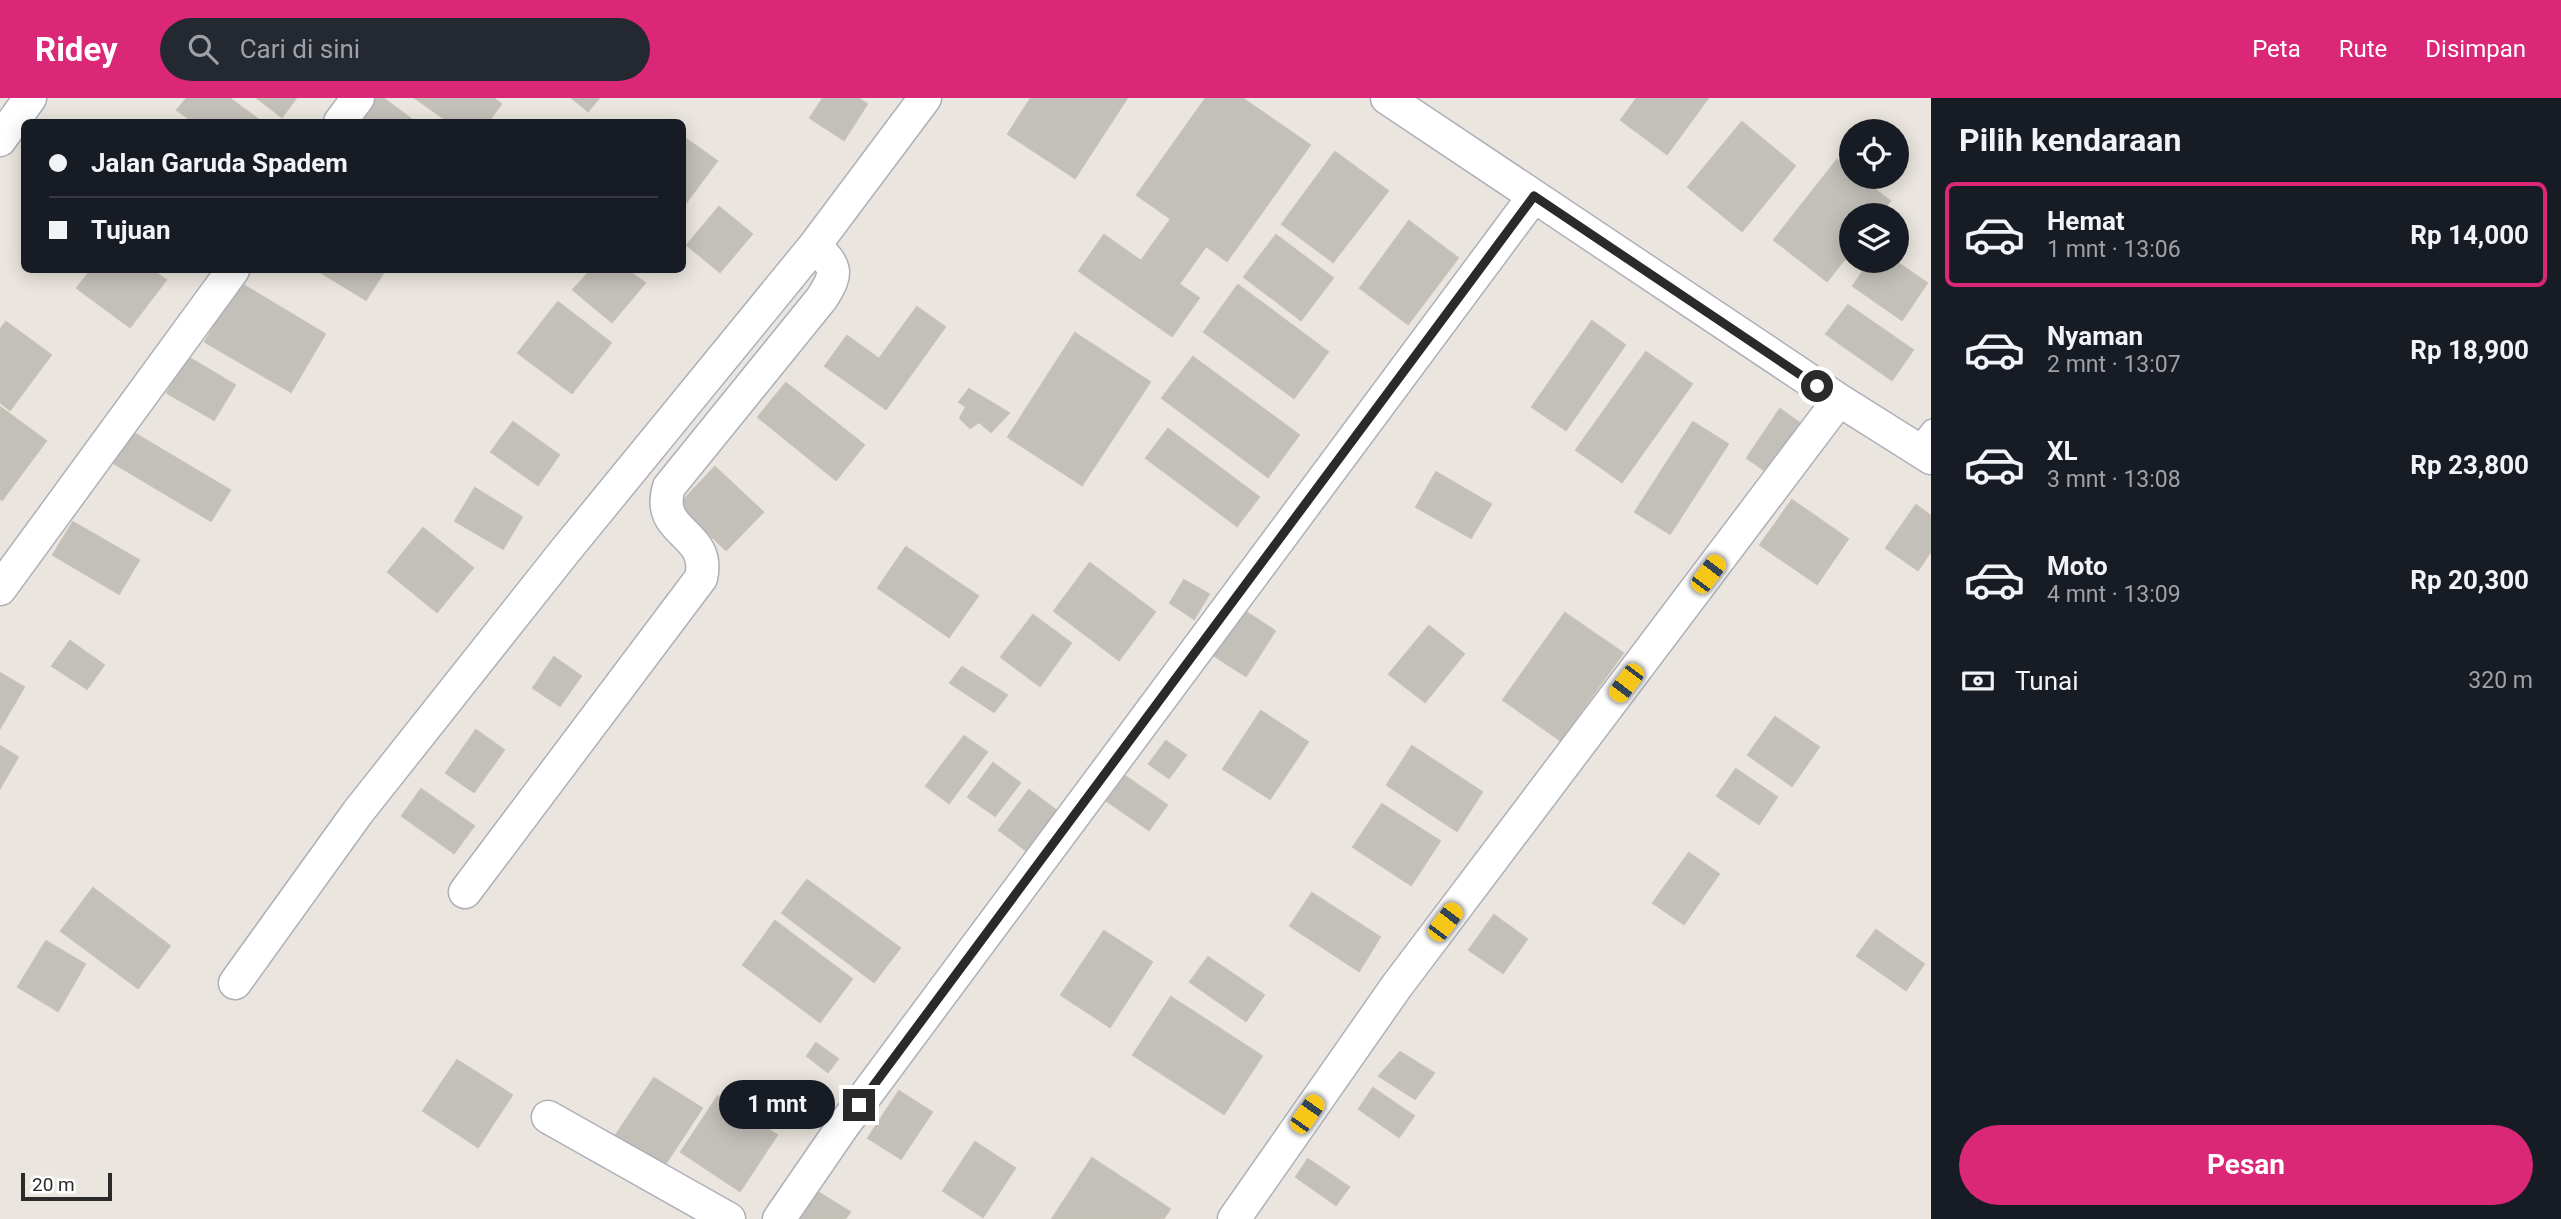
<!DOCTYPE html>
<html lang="id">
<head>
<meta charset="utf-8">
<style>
  :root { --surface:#171b24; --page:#242831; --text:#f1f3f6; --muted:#9ea1a6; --line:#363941; --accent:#db2777 }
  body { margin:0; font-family:Roboto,sans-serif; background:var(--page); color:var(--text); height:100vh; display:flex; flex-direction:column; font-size:26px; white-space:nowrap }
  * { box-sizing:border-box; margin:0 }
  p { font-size:23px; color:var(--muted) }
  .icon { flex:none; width:38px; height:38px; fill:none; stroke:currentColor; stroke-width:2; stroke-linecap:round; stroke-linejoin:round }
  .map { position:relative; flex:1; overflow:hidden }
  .panel { display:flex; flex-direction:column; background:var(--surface); width:630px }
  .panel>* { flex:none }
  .top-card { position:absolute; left:21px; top:21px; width:665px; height:154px; border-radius:10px; box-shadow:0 4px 18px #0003; display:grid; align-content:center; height:154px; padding:0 28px; background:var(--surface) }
  .controls { position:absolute; left:1839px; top:21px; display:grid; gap:14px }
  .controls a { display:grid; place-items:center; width:70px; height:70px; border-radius:50%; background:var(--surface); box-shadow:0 4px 18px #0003; font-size:35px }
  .scale { position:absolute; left:21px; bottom:18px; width:91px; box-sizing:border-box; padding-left:7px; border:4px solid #2a2a2a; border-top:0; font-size:19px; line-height:24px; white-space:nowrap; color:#2a2a2a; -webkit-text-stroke:5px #fff; paint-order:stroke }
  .end { position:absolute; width:32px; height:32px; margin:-16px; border:9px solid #2a2a2a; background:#fff; box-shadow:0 0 0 4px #fff }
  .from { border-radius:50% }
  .bubble { position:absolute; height:49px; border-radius:24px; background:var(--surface); box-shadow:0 4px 18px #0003; font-size:23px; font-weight:700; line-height:49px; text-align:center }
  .car { position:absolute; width:21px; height:42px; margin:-21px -10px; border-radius:9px; box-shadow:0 0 5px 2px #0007; background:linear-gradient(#f5c518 24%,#345 0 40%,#f5c518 0 76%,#345 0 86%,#f5c518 0) }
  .top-card b { display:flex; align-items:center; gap:24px; height:66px; font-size:26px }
  .top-card b+b { border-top:2px solid var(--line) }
  .top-card i { width:18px; height:18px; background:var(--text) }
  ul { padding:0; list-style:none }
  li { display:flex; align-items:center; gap:21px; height:105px; margin:0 14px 10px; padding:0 14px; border:4px solid transparent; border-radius:10px }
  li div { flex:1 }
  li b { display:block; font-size:26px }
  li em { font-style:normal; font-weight:700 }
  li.active { border-color:var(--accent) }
  li>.icon { width:63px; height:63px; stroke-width:1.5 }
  h2 { padding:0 28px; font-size:32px; line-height:84px }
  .pay { display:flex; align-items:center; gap:18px; height:77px; padding:0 28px; font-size:26px }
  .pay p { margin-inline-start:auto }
  .button { display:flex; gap:14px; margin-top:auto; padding:14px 28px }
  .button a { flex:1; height:80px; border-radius:42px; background:var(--accent); color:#fff; font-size:28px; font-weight:700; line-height:80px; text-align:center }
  header { display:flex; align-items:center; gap:42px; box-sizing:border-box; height:98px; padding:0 35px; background:var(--accent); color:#fff }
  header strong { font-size:33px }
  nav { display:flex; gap:38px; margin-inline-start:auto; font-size:24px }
  .search { width:490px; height:63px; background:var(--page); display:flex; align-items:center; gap:18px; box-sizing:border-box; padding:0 24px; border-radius:38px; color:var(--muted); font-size:26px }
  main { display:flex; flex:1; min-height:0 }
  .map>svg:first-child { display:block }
</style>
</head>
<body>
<header>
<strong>Ridey</strong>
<div class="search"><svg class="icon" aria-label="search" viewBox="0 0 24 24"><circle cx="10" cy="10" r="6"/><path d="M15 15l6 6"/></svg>Cari di sini</div>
<nav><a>Peta</a><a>Rute</a><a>Disimpan</a></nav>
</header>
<main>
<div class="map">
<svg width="1931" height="1121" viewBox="0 0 1931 1121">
  <rect width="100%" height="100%" fill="#eae5de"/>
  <path fill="#c3bfb9" stroke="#c5c1b7" stroke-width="2" d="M187 0H229L262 24H194L177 12Z
    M257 0H296L282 19Z
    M373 0H383L415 24H355Z
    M415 0H493L501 6 488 24H449Z
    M572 0H599L588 13Z
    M823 0H858L867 6 844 42 810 20Z
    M1031 0H1127L1075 80 1008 36Z
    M1206 0H1242L1310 47 1227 163 1206 148 1179 186 1199 200 1172 238 1079 173 1104 137 1141 163 1171 121 1137 97Z
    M1637 0H1708L1667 56 1621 22Z
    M1742 24 1795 68 1742 133 1688 89Z
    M682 38 717 63 682 110Z
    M1335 54 1388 93 1333 164 1282 126Z
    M1837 62 1852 74V79H1858L1890 103 1879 117H1852V152L1827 183 1774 142Z
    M719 109 752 136 720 174 687 147Z
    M1409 123 1458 160 1408 226 1360 190Z
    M1276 137 1333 180 1301 222 1244 179Z
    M1870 163H1895L1927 185 1902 222 1853 188Z
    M91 172H151L166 182 130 229 77 190Z
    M317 172H385L366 202Z
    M591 172H627L645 185 612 224 573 192Z
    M240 185 325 236 291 294 205 244Z
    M1238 187 1328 254 1294 300 1204 234Z
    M558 204 611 245 572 295 518 255Z
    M1848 207 1913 252 1892 282 1826 236Z
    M917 209 945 229 886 311 825 268 847 238 879 261Z
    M1592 223 1625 247 1566 332 1532 309Z
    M6 224 51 257 10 312 0 304V232Z
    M1075 235 1150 284 1082 387 1008 339Z
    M1646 254 1692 286 1622 384 1576 352Z
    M188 259 235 287 214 322 167 295Z
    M1193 259 1299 337 1268 379 1162 300Z
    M786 285 864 347 836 382 758 319Z
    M969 291 1009 315 991 334 979 324 970 330 960 320 966 309 959 304Z
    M0 309 46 343 2 402 0 400Z
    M1780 311 1801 326 1767 374 1747 360Z
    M513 324 559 357 538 387 491 354Z
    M1693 324 1728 346 1670 436 1635 414Z
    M1168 331 1259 399 1237 428 1146 360Z
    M129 332 230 392 211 423 110 363Z
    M715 369 763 414 726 452 679 407Z
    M1436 374 1491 406 1471 440 1416 409Z
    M475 390 522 419 503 451 455 423Z
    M1792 402 1848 441 1817 486 1760 447Z
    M1916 407 1931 418V453L1918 472 1886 450Z
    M73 424 139 462 119 496 53 457Z
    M423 430 473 470 437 514 388 474Z
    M906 449 978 498 949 539 878 490Z
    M1090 465 1155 514 1119 562 1054 513Z
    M1184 482 1209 496 1194 521 1170 505Z
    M1243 512 1275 533 1246 578 1213 557Z
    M1565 515 1623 555 1560 642 1503 602Z
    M1033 517 1071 545 1040 588 1001 559Z
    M1429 528 1464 556 1425 604 1389 576Z
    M70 543 104 567 87 591 52 568Z
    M554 559 581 578 560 608 533 590Z
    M962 569 1007 597 994 614 950 585Z
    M0 575 24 589 0 630Z
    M1261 613 1308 644 1270 701 1223 671Z
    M1775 619 1819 649 1792 688 1748 657Z
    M476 632 504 652 474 694 446 675Z
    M964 638 987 654 949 705 926 688Z
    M1166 643 1186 657 1169 680 1149 666Z
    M0 648 18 659 0 690Z
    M1412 648 1482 694 1457 733 1387 687Z
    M993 665 1020 685 995 718 968 699Z
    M1736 671 1777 699 1759 726 1717 698Z
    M1125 678 1167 707 1149 732 1107 703Z
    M421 691 474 728 454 755 402 718Z
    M1029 692 1057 713 1027 753 999 732Z
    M1382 706 1440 743 1411 787 1353 749Z
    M1689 755 1719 776 1684 826 1653 805Z
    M807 782 900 850 874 884 782 815Z
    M93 790 170 848 138 890 61 833Z
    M1312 795 1380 839 1359 873 1290 828Z
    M1494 817 1527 841 1503 875 1469 852Z
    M775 823 852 881 820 924 743 867Z
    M1876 832 1924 866 1906 892 1857 858Z
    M1104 833 1152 864 1110 929 1061 897Z
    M46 843 85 866 58 913 18 889Z
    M1208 859 1264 897 1246 923 1190 884Z
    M1171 899 1262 958 1224 1016 1133 957Z
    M816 945 838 961 828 974 807 958Z
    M1400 954 1434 975 1415 1001 1379 978Z
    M457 962 512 997 478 1049 423 1013Z
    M654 980 702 1010 662 1071 614 1040Z
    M1373 990 1414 1018 1399 1039 1359 1011Z
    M899 993 932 1014 901 1061 868 1040Z
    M718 998 777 1037 740 1093 681 1054Z
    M975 1044 1015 1070 983 1119 943 1093Z
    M1092 1060 1170 1111 1163 1121H1052Z
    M1308 1061 1349 1089 1336 1107 1296 1079Z
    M813 1091 850 1114 845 1121H793Z"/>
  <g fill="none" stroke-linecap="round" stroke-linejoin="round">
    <defs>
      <path id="service" d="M1915 350 1931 330"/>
      <path id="minor" d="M1387 0 1839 302 1931 360
        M340 24 358 0
        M0 42 30 0
        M0 491 233 172
        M465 794 701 480C712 433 654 437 669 389L822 200C839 173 836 170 815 147
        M235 885 358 714 565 453 815 147 925 0
        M548 1019 729 1121
        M779 1121 843 1028 1534 98
        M1234 1121 1396 889 1839 302"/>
    </defs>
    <use href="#service" stroke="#aeafb9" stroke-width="19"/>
    <use href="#minor" stroke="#aeafb9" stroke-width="35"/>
    <use href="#service" stroke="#fff" stroke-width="16"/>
    <use href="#minor" stroke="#fff" stroke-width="32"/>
  </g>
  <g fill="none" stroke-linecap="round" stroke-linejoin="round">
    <path stroke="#2a2a2a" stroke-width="9" d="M859 1007 1534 98 1817 288"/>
  </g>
</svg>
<div class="controls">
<a><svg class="icon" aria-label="locate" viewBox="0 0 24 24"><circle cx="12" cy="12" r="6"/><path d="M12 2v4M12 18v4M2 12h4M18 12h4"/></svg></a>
<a><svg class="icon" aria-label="layers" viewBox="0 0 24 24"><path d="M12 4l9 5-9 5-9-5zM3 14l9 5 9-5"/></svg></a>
</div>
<div class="scale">20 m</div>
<i class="end from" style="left:1817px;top:288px"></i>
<i class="end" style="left:859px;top:1007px"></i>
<div class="bubble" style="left:719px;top:982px;width:116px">1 mnt</div>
<i class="car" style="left:1708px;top:476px;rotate:37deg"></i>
<i class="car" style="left:1626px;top:585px;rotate:217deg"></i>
<i class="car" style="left:1445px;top:824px;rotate:37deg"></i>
<i class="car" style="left:1307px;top:1016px;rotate:35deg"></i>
<div class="top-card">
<b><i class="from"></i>Jalan Garuda Spadem</b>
<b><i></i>Tujuan</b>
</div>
</div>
<section class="panel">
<h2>Pilih kendaraan</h2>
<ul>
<li class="active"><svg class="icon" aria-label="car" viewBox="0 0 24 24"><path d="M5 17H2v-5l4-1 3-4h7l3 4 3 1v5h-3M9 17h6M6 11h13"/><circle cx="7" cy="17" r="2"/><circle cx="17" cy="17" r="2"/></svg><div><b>Hemat</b><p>1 mnt · 13:06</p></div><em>Rp 14,000</em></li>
<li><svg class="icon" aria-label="car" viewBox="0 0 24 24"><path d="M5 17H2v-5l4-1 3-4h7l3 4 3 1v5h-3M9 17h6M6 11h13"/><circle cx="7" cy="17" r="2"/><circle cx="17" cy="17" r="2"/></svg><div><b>Nyaman</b><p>2 mnt · 13:07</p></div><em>Rp 18,900</em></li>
<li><svg class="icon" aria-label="car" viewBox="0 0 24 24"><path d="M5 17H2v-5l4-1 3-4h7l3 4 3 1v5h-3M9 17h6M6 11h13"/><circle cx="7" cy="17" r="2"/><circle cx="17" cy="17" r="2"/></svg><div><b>XL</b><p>3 mnt · 13:08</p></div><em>Rp 23,800</em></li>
<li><svg class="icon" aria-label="car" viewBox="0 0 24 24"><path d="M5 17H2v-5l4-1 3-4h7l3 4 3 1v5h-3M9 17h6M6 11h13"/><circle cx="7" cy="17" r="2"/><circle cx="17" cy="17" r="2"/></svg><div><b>Moto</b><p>4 mnt · 13:09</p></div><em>Rp 20,300</em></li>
</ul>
<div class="pay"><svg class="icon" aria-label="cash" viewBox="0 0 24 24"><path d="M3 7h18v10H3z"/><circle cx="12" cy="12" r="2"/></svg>Tunai<p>320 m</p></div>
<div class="button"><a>Pesan</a></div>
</section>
</main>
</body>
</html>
